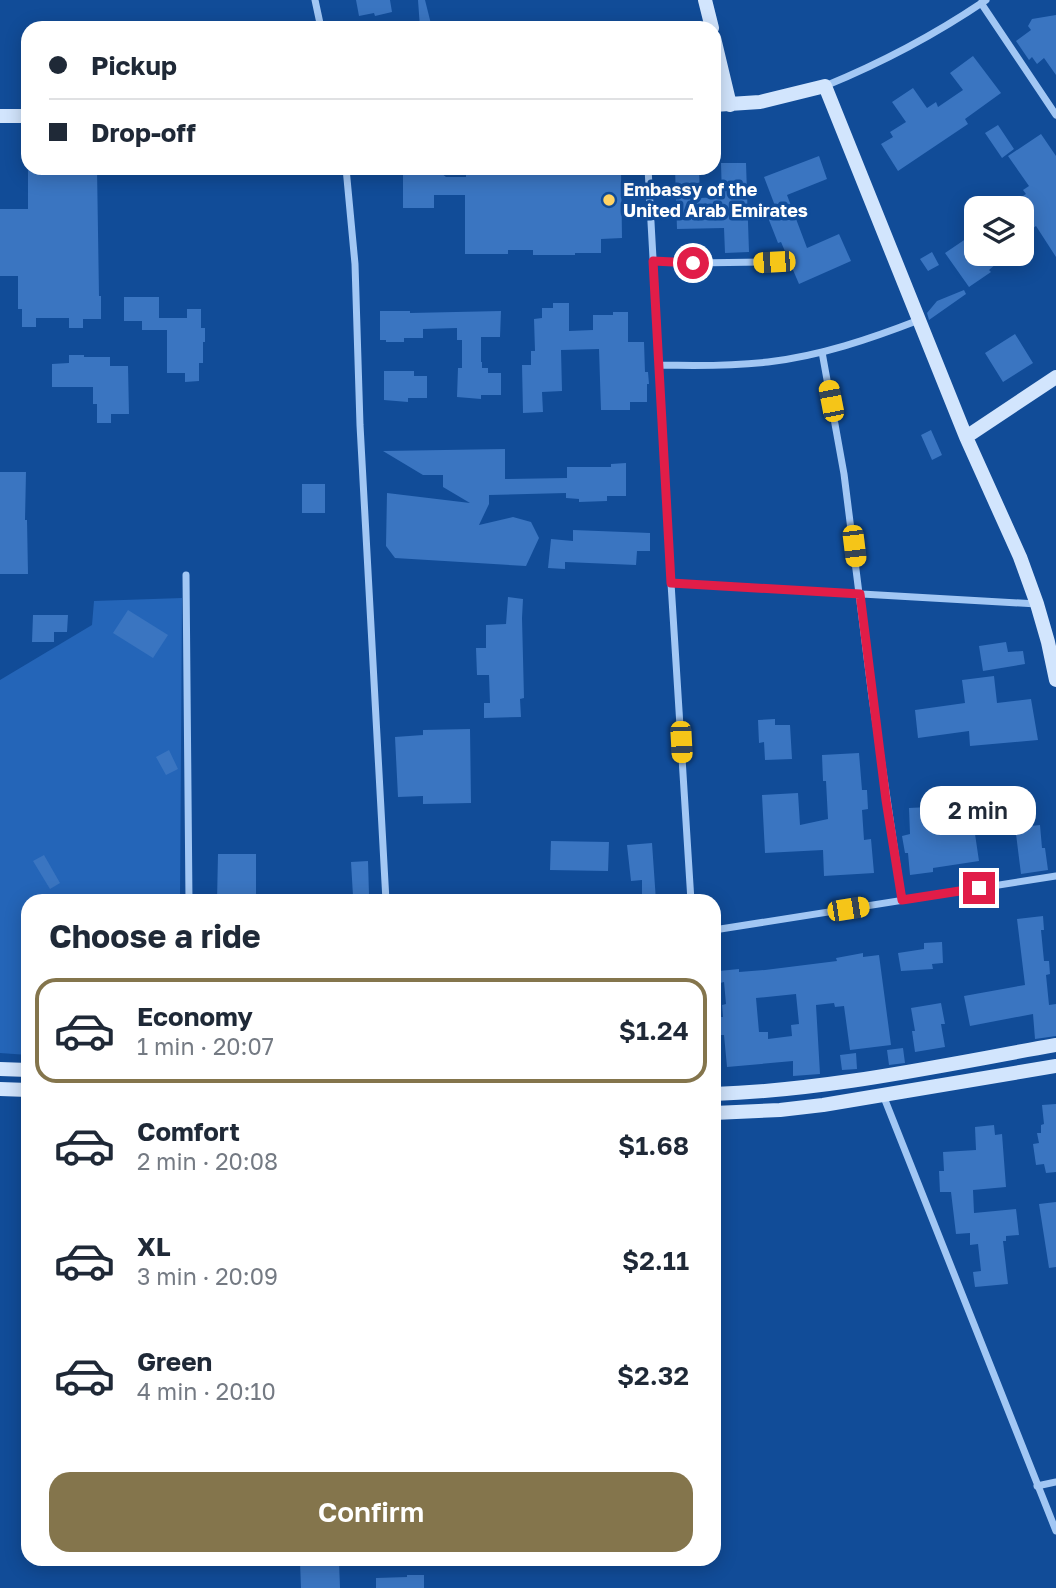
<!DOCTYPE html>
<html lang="en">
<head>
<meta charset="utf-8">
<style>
  :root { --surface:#fff; --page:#f2f2f3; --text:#1f2937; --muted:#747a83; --line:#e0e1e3; --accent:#84754c }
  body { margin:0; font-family:"Golos Text",sans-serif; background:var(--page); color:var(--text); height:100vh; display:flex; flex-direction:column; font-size:26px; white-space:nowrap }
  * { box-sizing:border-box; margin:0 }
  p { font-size:23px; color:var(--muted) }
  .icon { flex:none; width:38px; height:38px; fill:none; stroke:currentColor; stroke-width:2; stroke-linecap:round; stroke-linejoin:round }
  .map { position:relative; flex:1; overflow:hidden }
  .panel { position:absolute; left:21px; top:894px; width:700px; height:672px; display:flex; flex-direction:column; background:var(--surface); border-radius:21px; box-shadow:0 4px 18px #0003 }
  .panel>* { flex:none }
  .top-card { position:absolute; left:21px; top:21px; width:700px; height:154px; border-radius:21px; box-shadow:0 4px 18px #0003; display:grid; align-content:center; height:154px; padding:0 28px; background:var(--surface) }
  .controls { position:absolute; left:964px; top:196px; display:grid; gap:14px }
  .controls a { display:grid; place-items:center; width:70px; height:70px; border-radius:14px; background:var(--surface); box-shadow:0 4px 18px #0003; font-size:35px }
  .end { position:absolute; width:32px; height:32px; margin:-16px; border:9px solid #e11d48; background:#fff; box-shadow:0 0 0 4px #fff }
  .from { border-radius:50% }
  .bubble { position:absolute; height:49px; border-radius:21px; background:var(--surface); box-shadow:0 4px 18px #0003; font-size:23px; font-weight:600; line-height:49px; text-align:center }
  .car { position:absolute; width:21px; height:42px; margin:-21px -10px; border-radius:9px; box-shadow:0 0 5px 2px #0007; background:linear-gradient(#f5c518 24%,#345 0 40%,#f5c518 0 76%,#345 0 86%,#f5c518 0) }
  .top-card b { display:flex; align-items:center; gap:24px; height:66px; font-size:26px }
  .top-card b+b { border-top:2px solid var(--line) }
  .top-card i { width:18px; height:18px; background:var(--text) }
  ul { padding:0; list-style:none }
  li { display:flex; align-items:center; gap:21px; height:105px; margin:0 14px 10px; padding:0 14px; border:4px solid transparent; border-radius:21px }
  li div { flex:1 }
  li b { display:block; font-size:26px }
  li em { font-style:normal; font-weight:600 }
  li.selected { border-color:var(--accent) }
  li>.icon { width:63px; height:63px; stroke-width:1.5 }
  h2 { padding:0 28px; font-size:32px; line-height:84px }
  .action { display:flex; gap:14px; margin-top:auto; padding:14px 28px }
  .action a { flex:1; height:80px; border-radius:21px; background:var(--accent); color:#fff; font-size:28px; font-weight:600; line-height:80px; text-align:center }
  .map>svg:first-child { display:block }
</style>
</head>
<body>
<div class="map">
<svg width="1056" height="1588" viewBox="0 0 1056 1588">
  <rect width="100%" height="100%" fill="#114c98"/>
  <path fill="#2465b8" d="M182 598 180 901H28V1055L0 1053V680L92 625 94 601Z"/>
  <path fill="#3a75c1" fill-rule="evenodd" d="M356 0H390L392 12 375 16 374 13 359 16Z
    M418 0H425L432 28H420Z
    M1056 15V75L1044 58 1037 64 1032 57 1029 60 1016 41 1031 30 1028 26 1032 19Z
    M973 56 1001 93 965 119 968 124 898 171 881 144 893 137 890 132 906 122 892 102 913 88 927 108 936 102 938 107 963 90 950 73Z
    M998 125 1014 149 1002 158 985 133Z
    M1041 134 1056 156V257L1036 226 1022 236V208H1005L1026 194 1023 190 1029 186 1008 156Z
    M819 156 827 179 787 195 807 248 839 234 851 261 799 284 781 242 778 243 767 215 777 211 764 177Z
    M721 163H746L749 252 725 253 724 228 677 229 675 168H699L700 198 722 197Z
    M28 168H97L99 296H101V319H83V328H69V318H36V327H22V309H18V276H0V209H28Z
    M403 168H435L446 177H466V168H480V172H502V168H546V170H568V168H621L622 238 601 239V253H575V255H533V250H508V254H465V195H434V208H403Z
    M976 232V254H991L997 263 989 270 991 272 969 287 945 253Z
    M932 252 939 265 928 271 920 259Z
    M964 290 966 294 929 320 927 313 937 301Z
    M124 297H159V318H187V309H201V328H205V342H203V363H199V381L185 382V373H167V330H142V321H124Z
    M553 303H569V331L593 330V315H613V312H628V342H644L645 372H648L649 384H647V402H630V410H601L599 349 561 350 562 391 542 392 543 412 523 413 522 365H531V351H535L534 319 542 318V308H553Z
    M380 311H410V313L501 311 500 337H481V362H482V368H488V373H501V395H481V399L457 397 458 368H462V340H457V328L423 329V338H404V342H386V340H380Z
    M1015 334 1033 363 1003 382 985 353Z
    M69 355H84V357H110V366H128L129 414H111V423H97V404H93V387H52V364L69 363Z
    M384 371H414V376H427V398H408V402L384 400Z
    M931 430 942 455 932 460 921 435Z
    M505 449V479L567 478V467H611V464L626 463V496H607V501L579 502V499L566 498V493L489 495V504L479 525 513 517 531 522 539 538 526 566 395 558 386 546 387 493 470 503 443 487V475H423L383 451Z
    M0 472H26L25 520H27L28 574H0Z
    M302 484H325V513H302Z
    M573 530 650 533V551H637L636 565 565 562V569L548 568 551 539 573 541Z
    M508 597 523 599 522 618 524 698 520 699 521 717 484 718V703H490L489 675H477L476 648H486V625L506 624Z
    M128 610 168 635 153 658 113 633Z
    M33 615H68L67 632H54V642H32Z
    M1006 642 1008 652 1023 651 1025 664 983 671 979 646Z
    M994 676 997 703 1031 699 1038 740 970 746 969 731 918 738 915 710 965 703 962 680Z
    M775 719V725H790L792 759 765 760 764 742 759 743 758 720Z
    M470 729 471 803 423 804V796L398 797 395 737 423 735V730Z
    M169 750 178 769 166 775 156 757Z
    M859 753 862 790H867L868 809 862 810 864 840 871 839 874 873 824 876 823 850 765 853 762 795 798 793 800 825 828 819 826 781H823L822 755Z
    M966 788 968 807 1027 799 1031 826 1040 825 1042 848H1045L1048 870 1021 874 1015 826 989 829V832L975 834 979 861 933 868V872L910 875 908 853H905L902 836 910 834 909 808 929 807 928 792Z
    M551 841 609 842 608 871 550 870Z
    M652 843 656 901H642V880L631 881 627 845Z
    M218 854H256V901H217Z
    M44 855 60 883 50 889 33 861Z
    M368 861 369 895 353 896 351 862Z
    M1043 916 1044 930H1041L1044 961H1049L1050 974 1046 975 1049 1005 1056 1004V1036L1035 1039 1033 1014 970 1026 964 996 1025 985 1017 919Z
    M942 942 943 963 932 964 933 969 901 971 898 953 924 949V943Z
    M863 953V957L879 955 891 1045 850 1050 844 1006 835 1007 834 1003 816 1005 820 1074 793 1076V1061L727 1067 724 1035H714V1017H723L722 1005 726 1004 724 982 720 983 719 971 739 969V972L765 970 837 961 836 958ZM796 994 799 1024 791 1025 792 1036 768 1039V1032H759L756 998Z
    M941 1003 945 1024H941L945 1047 915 1052 912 1031H915L911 1008Z
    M903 1048 905 1063 889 1065 887 1050Z
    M856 1053 857 1069 842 1070 840 1055Z
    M1056 1104V1172L1046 1173 1044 1164 1036 1165 1033 1144 1039 1143 1037 1133H1041V1125L1044 1124 1042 1105Z
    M994 1125 995 1135 1002 1134 1006 1187 973 1190 974 1213 1016 1209 1019 1235 1006 1236V1241H1003L1008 1284 975 1287 973 1272 981 1271 978 1244 970 1245V1233L956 1234 951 1192H940L939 1171H944L943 1152 976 1150 975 1127Z
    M1056 1202V1267L1049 1268 1039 1204Z
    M339 1561 340 1588H301L300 1562Z
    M407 1575H424V1588H376V1578L407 1577Z"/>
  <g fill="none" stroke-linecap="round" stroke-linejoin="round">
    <path stroke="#a2c7f4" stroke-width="7" d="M315 0 321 28
      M981 3 1056 115
      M825 86C881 63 936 34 986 0
      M346 168 355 264 360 425 386 901
      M648 168 671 583 691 901
      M653 261 693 263 774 262
      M822 352 844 474 872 697 902 900
      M660 365C696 366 732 366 768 362 820 356 870 339 919 320
      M186 575 189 901
      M671 583 1037 604
      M714 930 1056 876
      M883 1095 1056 1531
      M1037 1486 1056 1482"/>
    <path stroke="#d2e5fd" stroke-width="14" d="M705 0 712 28
      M714 38 730 105
      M714 105 760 102 825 86 966 437 1020 557 1037 604 1048 642 1056 680
      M0 116H28
      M966 437 1056 377
      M0 1069 28 1070
      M0 1089 28 1090
      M714 1094C830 1090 942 1065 1056 1045
      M714 1113 780 1110 823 1105 1056 1066"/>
  </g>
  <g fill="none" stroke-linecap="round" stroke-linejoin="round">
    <path stroke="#e11d48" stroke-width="9" d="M693 263 653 261 671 583 860 594 886 800 902 900 979 888"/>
  </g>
  <circle fill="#ffd365" stroke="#114c98" stroke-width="2.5" cx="609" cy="200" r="7"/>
  <g text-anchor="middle" stroke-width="7" stroke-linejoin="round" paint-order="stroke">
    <g font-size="18" font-weight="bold" fill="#fff" stroke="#114c98" text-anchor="start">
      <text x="623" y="196">Embassy of the<tspan x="623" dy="21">United Arab Emirates</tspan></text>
    </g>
  </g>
</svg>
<div class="controls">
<a><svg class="icon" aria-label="layers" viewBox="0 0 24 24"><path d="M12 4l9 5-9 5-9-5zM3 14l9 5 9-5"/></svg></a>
</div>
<i class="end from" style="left:693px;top:263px"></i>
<i class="end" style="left:979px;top:888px"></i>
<div class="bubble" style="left:920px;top:786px;width:116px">2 min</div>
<i class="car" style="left:774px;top:262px;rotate:267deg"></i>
<i class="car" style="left:831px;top:401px;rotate:349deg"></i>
<i class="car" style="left:854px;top:546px;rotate:173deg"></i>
<i class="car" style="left:681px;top:742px;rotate:177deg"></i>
<i class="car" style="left:848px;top:909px;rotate:81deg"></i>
<div class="top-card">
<b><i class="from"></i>Pickup</b>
<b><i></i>Drop-off</b>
</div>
<section class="panel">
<h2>Choose a ride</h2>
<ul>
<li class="selected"><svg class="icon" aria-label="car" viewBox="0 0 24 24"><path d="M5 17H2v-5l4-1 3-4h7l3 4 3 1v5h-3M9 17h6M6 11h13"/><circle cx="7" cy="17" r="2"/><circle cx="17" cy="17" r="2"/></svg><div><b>Economy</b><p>1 min · 20:07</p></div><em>$1.24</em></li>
<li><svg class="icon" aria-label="car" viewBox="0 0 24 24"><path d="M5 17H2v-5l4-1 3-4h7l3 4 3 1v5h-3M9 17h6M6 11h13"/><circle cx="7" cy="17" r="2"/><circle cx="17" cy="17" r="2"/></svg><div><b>Comfort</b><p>2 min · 20:08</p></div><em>$1.68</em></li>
<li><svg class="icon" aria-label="car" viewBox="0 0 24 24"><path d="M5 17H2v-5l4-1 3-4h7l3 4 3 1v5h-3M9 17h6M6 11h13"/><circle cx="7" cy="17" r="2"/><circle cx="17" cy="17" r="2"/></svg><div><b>XL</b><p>3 min · 20:09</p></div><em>$2.11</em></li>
<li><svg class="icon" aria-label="car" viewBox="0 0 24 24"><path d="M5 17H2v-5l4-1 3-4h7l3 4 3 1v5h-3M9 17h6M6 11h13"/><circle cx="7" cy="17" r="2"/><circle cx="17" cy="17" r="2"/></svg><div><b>Green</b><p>4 min · 20:10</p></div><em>$2.32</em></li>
</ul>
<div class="action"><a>Confirm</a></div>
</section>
</div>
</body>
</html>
